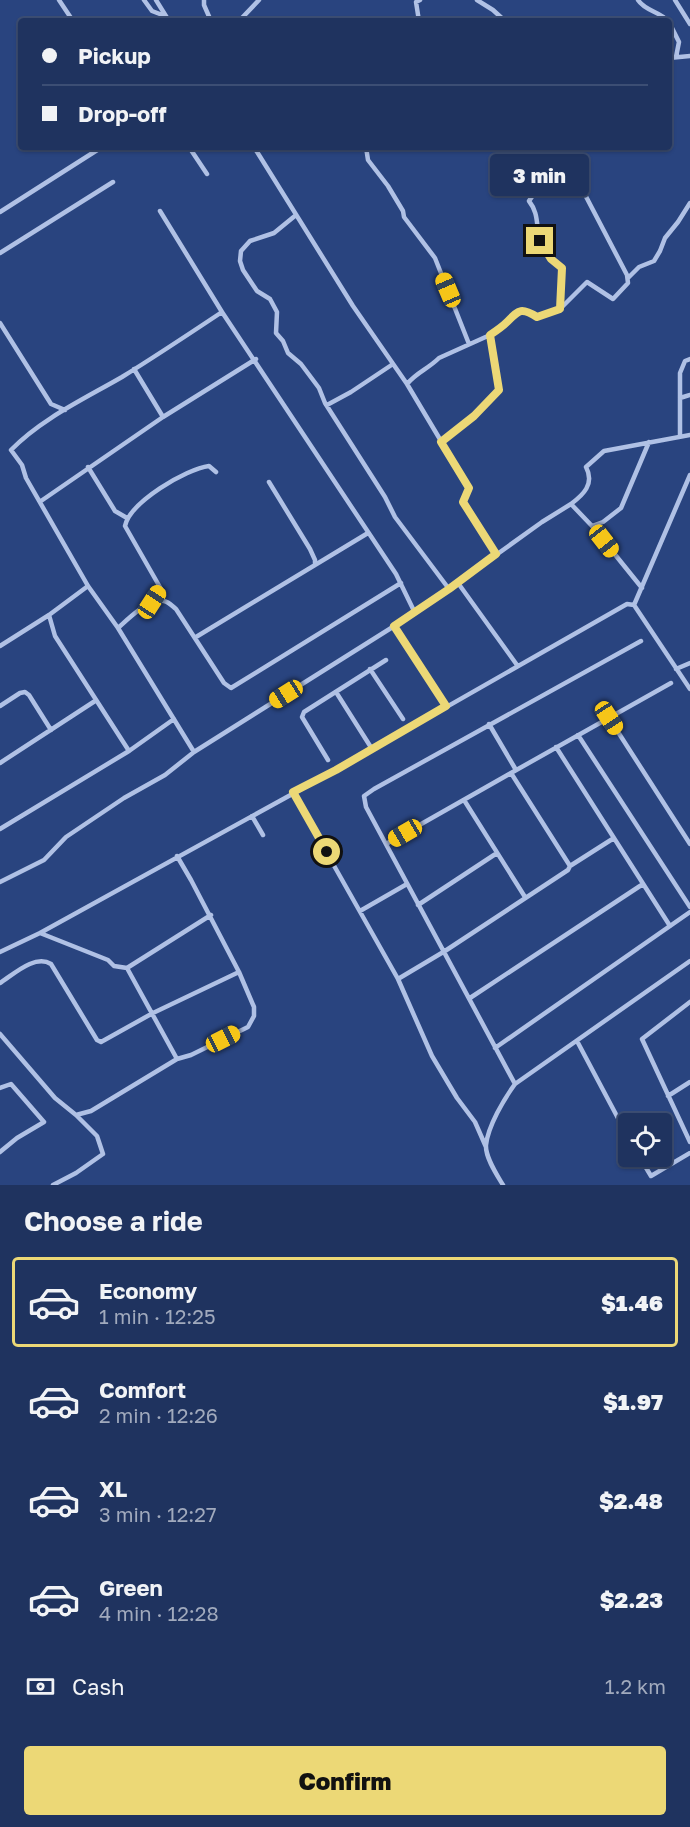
<!DOCTYPE html>
<html lang="en">
<head>
<meta charset="utf-8">
<style>
  :root { --surface:#1f335f; --page:#273b65; --text:#f1f3f6; --muted:#a1aabd; --line:#3c4e74; --accent:#ecd876 }
  body { margin:0; font-family:"Golos Text",sans-serif; background:var(--page); color:var(--text); height:100vh; display:flex; flex-direction:column; font-size:22px; white-space:nowrap }
  * { box-sizing:border-box; margin:0 }
  p { font-size:20px; color:var(--muted) }
  .icon { flex:none; width:33px; height:33px; fill:none; stroke:currentColor; stroke-width:2; stroke-linecap:round; stroke-linejoin:round }
  .map { position:relative; height:1185px; overflow:hidden }
  .sheet { display:flex; flex-direction:column; background:var(--surface); flex:1 }
  .sheet>* { flex:none }
  .banner { position:absolute; left:18px; top:18px; width:654px; height:132px; border-radius:6px; box-shadow:0 2px 4px #0004,0 0 0 2px var(--line); display:grid; align-content:center; height:132px; padding:0 24px; background:var(--surface) }
  .buttons { position:absolute; left:618px; top:1113px; display:grid; gap:12px }
  .buttons a { display:grid; place-items:center; width:54px; height:54px; border-radius:6px; background:var(--surface); box-shadow:0 2px 4px #0004,0 0 0 2px var(--line); font-size:30px }
  .end { position:absolute; width:27px; height:27px; margin:-14px; border:8px solid #ecd876; background:#111; box-shadow:0 0 0 3px #111 }
  .from { border-radius:50% }
  .bubble { position:absolute; height:42px; border-radius:6px; background:var(--surface); box-shadow:0 2px 4px #0004,0 0 0 2px var(--line); font-size:20px; font-weight:800; line-height:42px; text-align:center }
  .car { position:absolute; width:18px; height:36px; margin:-18px -9px; border-radius:8px; box-shadow:0 0 4px 2px #0007; background:linear-gradient(#f5c518 24%,#345 0 40%,#f5c518 0 76%,#345 0 86%,#f5c518 0) }
  .banner b { display:flex; align-items:center; gap:21px; height:57px; font-size:22px }
  .banner b+b { border-top:2px solid var(--line) }
  .banner i { width:15px; height:15px; background:var(--text) }
  ul { padding:0; list-style:none }
  li { display:flex; align-items:center; gap:18px; height:90px; margin:0 12px 9px; padding:0 12px; border:3px solid transparent; border-radius:6px }
  li div { flex:1 }
  li b { display:block; font-size:22px }
  li em { font-style:normal; font-weight:800 }
  li.selected { border-color:var(--accent) }
  li>.icon { width:54px; height:54px; stroke-width:1.5 }
  h2 { padding:0 24px; font-size:27px; line-height:72px }
  .pay { display:flex; align-items:center; gap:15px; height:66px; padding:0 24px; font-size:22px }
  .pay p { margin-inline-start:auto }
  .button { display:flex; gap:12px; margin-top:auto; padding:12px 24px }
  .button a { flex:1; height:69px; border-radius:6px; background:var(--accent); color:#111; font-size:24px; font-weight:800; line-height:69px; text-align:center }
  .map>svg:first-child { display:block }
</style>
</head>
<body>
<div class="map">
<svg width="690" height="1185" viewBox="0 0 690 1185">
  <rect width="100%" height="100%" fill="#29447f"/>
  <g fill="none" stroke-linecap="round" stroke-linejoin="round">
    <path stroke="#b0c1e5" stroke-width="4.5" d="M59 0 73 21
      M144 0 152 11 165 16
      M156 0 169 21
      M204 0V5L211 21
      M477 0 493 10 505 21
      M638 0C645 11 659 11 668 21
      M675 0 690 24
      M239 21 259 0
      M419 21 416 2 420 0
      M669 22 679 42 676 57
      M669 58 690 56
      M189 147 207 174
      M254 147 353 306 407 384 469 488 463 502 496 554
      M366 147 368 160 388 186 403 211 404 217 435 258 469 344
      M160 211 222 312C189 334 156 356 122 377 84 399 41 419 11 450L22 465 26 478 88 586 118 628 194 752
      M0 212 102 147
      M296 215 274 233 250 241 241 251 240 261 243 270 257 291 270 299 277 312 276 333 283 341 288 353 301 364 319 388 325 403 385 497 395 517 449 589
      M0 253 113 182
      M628 278 639 267 654 261 660 251 665 238 678 222 690 203
      M560 309 562 268C553 261 546 253 541 242 535 227 540 215 529 201 538 186 552 178 564 165
      M222 312 396 574 415 613
      M0 323 51 404 65 410
      M134 369 163 417
      M407 384C417 372 428 369 439 358L490 335 501 328 518 311H527L537 317 560 309 587 282 613 299 628 283 627 275 581 187 564 165 575 147
      M680 398 690 395
      M327 405 351 392 393 364
      M680 436V373L685 361 690 359
      M441 442 474 416 499 390 490 335
      M88 467 115 511 127 518
      M269 482 310 549 315 560V565
      M41 501 163 417 256 359
      M571 504C583 495 595 484 586 467L604 451 690 435
      M592 526 603 522 621 508 649 442
      M458 583 517 665
      M152 602 161 589 125 526C130 502 186 469 209 466L216 472
      M634 605 690 475
      M49 615 55 636 129 751 174 719
      M394 626 446 706
      M118 628C128 619 150 597 164 601 169 602 172 606 176 609L224 683 231 688 401 583
      M196 637 368 533
      M0 646 49 615 88 586
      M370 669 403 719
      M676 669 690 663
      M336 692 372 749
      M0 706 20 693 25 692 29 695 51 730
      M609 718 690 844
      M489 724 516 770
      M578 735 690 907
      M556 747 670 926
      M328 760 302 717 304 712 386 660
      M0 763 95 701
      M511 773 671 683
      M293 793 398 979 432 1056 457 1098 475 1122 486 1147
      M464 800 525 897
      M252 816 263 835
      M0 829 129 751
      M386 844 511 773 570 866 568 870 445 951 398 979
      M570 866 614 838
      M0 882 44 860 66 837 124 798 165 775 194 752 415 613 542 522 571 504 592 526 642 588
      M418 905 497 853
      M360 911 407 884
      M40 933 108 960 114 966 127 968 211 915
      M0 952 40 933 336 770 627 604 634 605 690 689
      M127 968 177 1059
      M0 983C14 974 35 954 51 964L97 1040 101 1042 153 1013 239 972
      M470 998 643 884
      M690 1002 642 1039 690 1142
      M0 1034 55 1098 76 1115 91 1111 177 1059 191 1055 248 1027 254 1016V1007L239 972 191 880 177 856
      M577 1041 628 1137
      M495 1048 690 912
      M515 1084 366 807 364 796 374 789 641 641
      M0 1088 11 1084 44 1122 17 1138 0 1152
      M668 1096 690 1082
      M639 1156 651 1176 690 1153
      M53 1185 76 1173 103 1154 97 1136 76 1115
      M503 1185C497 1175 485 1157 486 1145 488 1126 504 1099 515 1084L690 961"/>
  </g>
  <g fill="none" stroke-linecap="round" stroke-linejoin="round">
    <path stroke="#ecd876" stroke-width="8" d="M327 852 293 792 336 770 446 706 394 626 449 589 496 554 463 502 469 488 441 442 474 416 499 390 490 335C496 331 502 327 507 322 519 310 521 307 537 317L560 309 562 268 551 259 540 241"/>
  </g>
</svg>
<div class="buttons">
<a><svg class="icon" aria-label="locate" viewBox="0 0 24 24"><circle cx="12" cy="12" r="6"/><path d="M12 2v4M12 18v4M2 12h4M18 12h4"/></svg></a>
</div>
<i class="end from" style="left:327px;top:852px"></i>
<i class="end" style="left:540px;top:241px"></i>
<div class="bubble" style="left:490px;top:154px;width:99px">3 min</div>
<i class="car" style="left:448px;top:290px;rotate:337deg"></i>
<i class="car" style="left:604px;top:541px;rotate:142deg"></i>
<i class="car" style="left:152px;top:602px;rotate:33deg"></i>
<i class="car" style="left:286px;top:694px;rotate:238deg"></i>
<i class="car" style="left:609px;top:718px;rotate:147deg"></i>
<i class="car" style="left:405px;top:833px;rotate:240deg"></i>
<i class="car" style="left:223px;top:1039px;rotate:63deg"></i>
<div class="banner">
<b><i class="from"></i>Pickup</b>
<b><i></i>Drop-off</b>
</div>
</div>
<section class="sheet">
<h2>Choose a ride</h2>
<ul>
<li class="selected"><svg class="icon" aria-label="car" viewBox="0 0 24 24"><path d="M5 17H2v-5l4-1 3-4h7l3 4 3 1v5h-3M9 17h6M6 11h13"/><circle cx="7" cy="17" r="2"/><circle cx="17" cy="17" r="2"/></svg><div><b>Economy</b><p>1 min · 12:25</p></div><em>$1.46</em></li>
<li><svg class="icon" aria-label="car" viewBox="0 0 24 24"><path d="M5 17H2v-5l4-1 3-4h7l3 4 3 1v5h-3M9 17h6M6 11h13"/><circle cx="7" cy="17" r="2"/><circle cx="17" cy="17" r="2"/></svg><div><b>Comfort</b><p>2 min · 12:26</p></div><em>$1.97</em></li>
<li><svg class="icon" aria-label="car" viewBox="0 0 24 24"><path d="M5 17H2v-5l4-1 3-4h7l3 4 3 1v5h-3M9 17h6M6 11h13"/><circle cx="7" cy="17" r="2"/><circle cx="17" cy="17" r="2"/></svg><div><b>XL</b><p>3 min · 12:27</p></div><em>$2.48</em></li>
<li><svg class="icon" aria-label="car" viewBox="0 0 24 24"><path d="M5 17H2v-5l4-1 3-4h7l3 4 3 1v5h-3M9 17h6M6 11h13"/><circle cx="7" cy="17" r="2"/><circle cx="17" cy="17" r="2"/></svg><div><b>Green</b><p>4 min · 12:28</p></div><em>$2.23</em></li>
</ul>
<div class="pay"><svg class="icon" aria-label="cash" viewBox="0 0 24 24"><path d="M3 7h18v10H3z"/><circle cx="12" cy="12" r="2"/></svg>Cash<p>1.2 km</p></div>
<div class="button"><a>Confirm</a></div>
</section>
</body>
</html>
